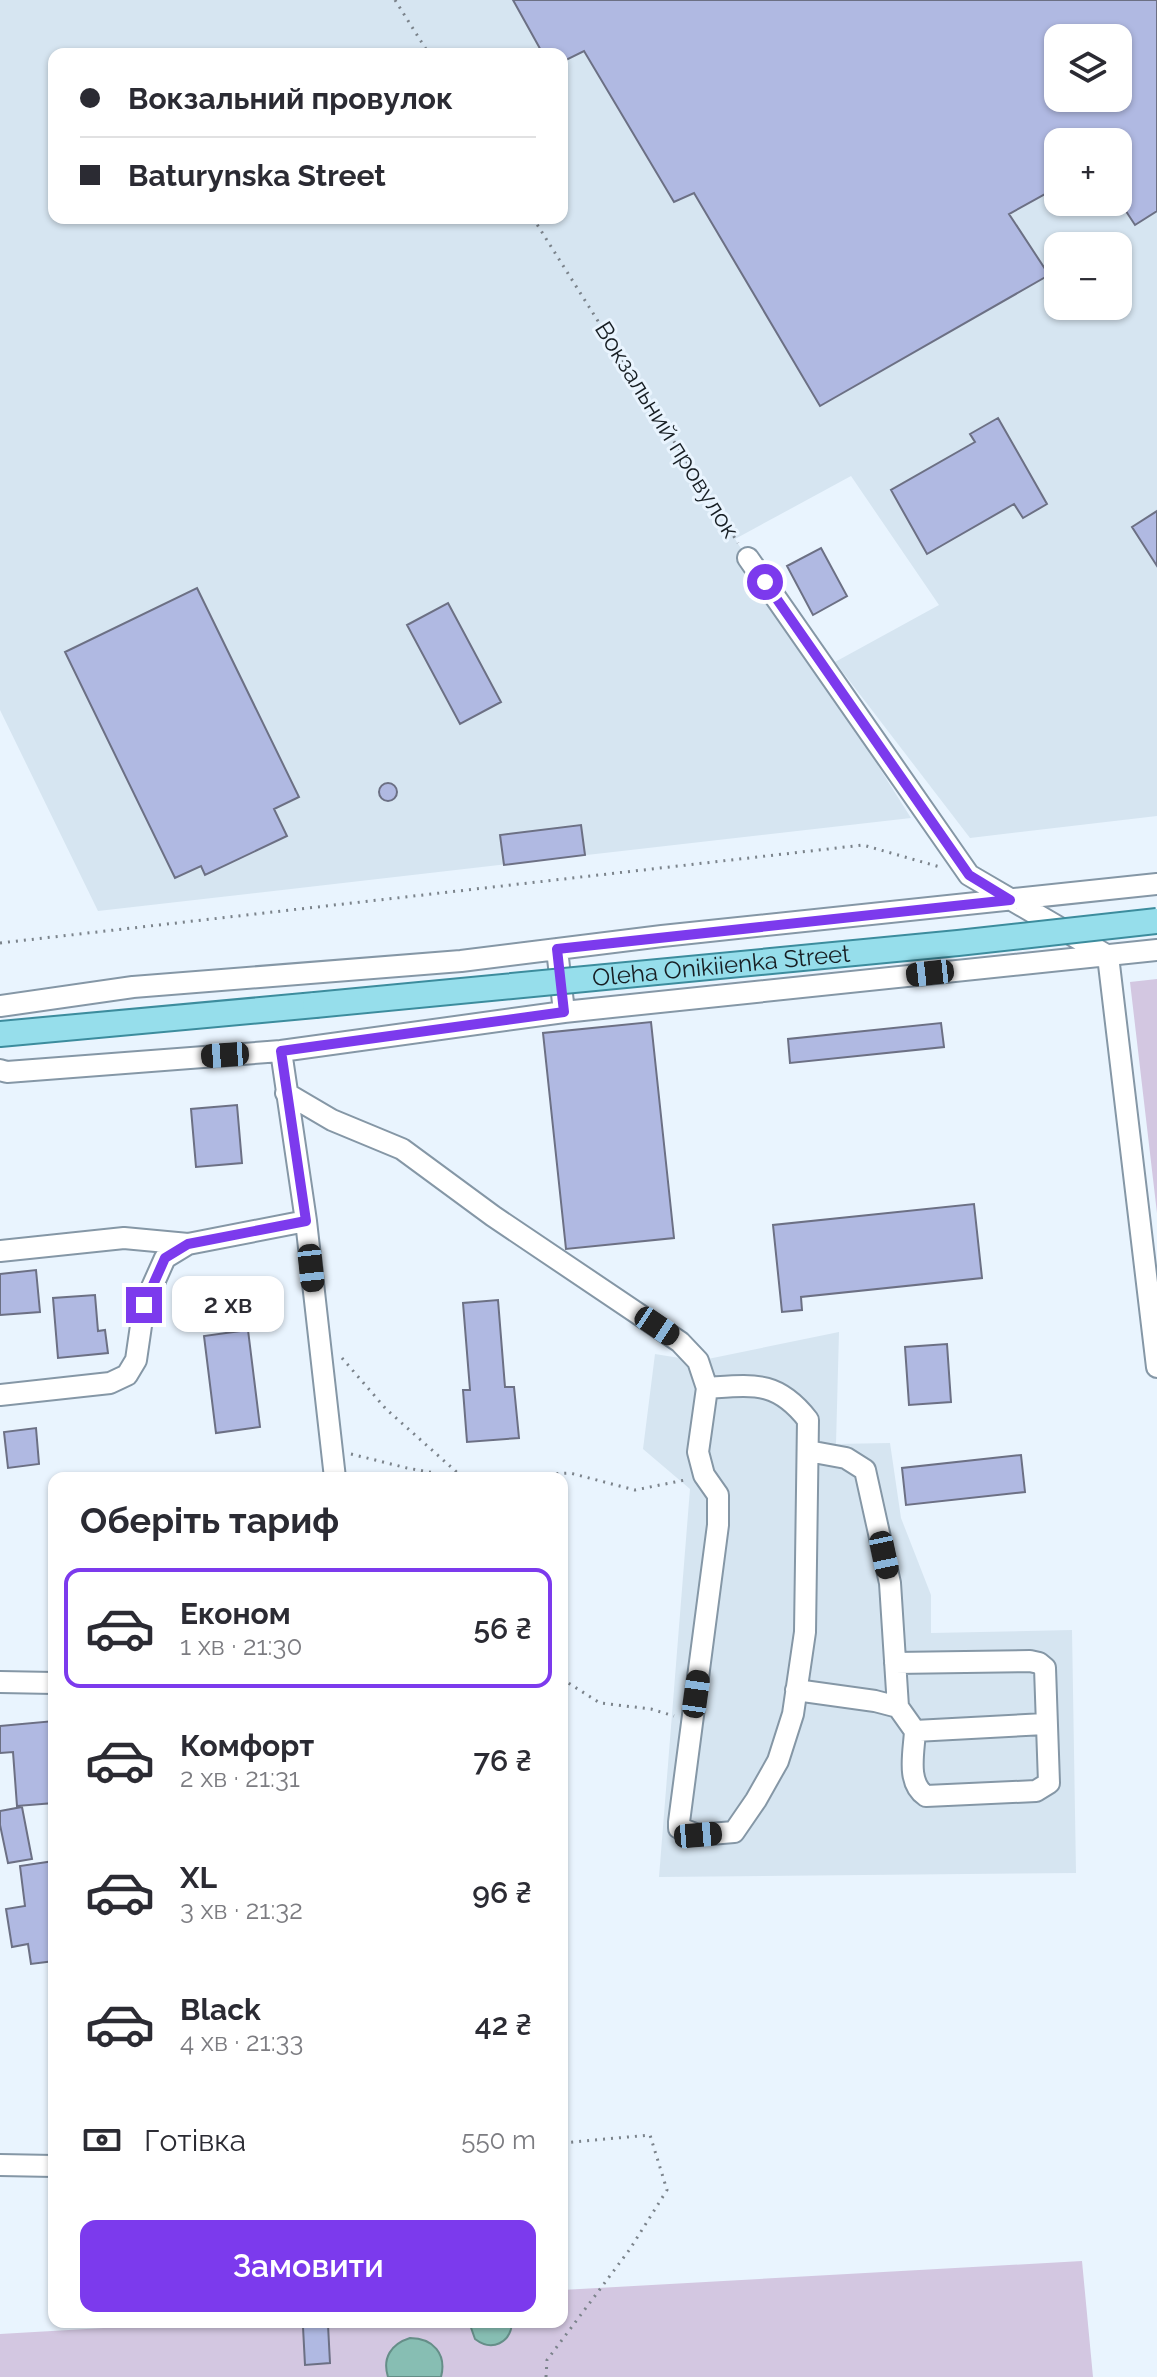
<!DOCTYPE html>
<html lang="uk">
<head>
<meta charset="utf-8">
<style>
  :root { --surface:#fff; --page:#f7f7f7; --text:#2b2b33; --muted:#7c7c81; --line:#e1e1e2; --accent:#7c3aed }
  body { margin:0; font-family:Raleway,sans-serif; background:var(--page); color:var(--text); height:100vh; display:flex; flex-direction:column; font-size:30px; white-space:nowrap }
  * { box-sizing:border-box; margin:0 }
  p { font-size:26px; color:var(--muted) }
  .icon { flex:none; width:44px; height:44px; fill:none; stroke:currentColor; stroke-width:2; stroke-linecap:round; stroke-linejoin:round }
  .map { position:relative; flex:1; overflow:hidden }
  .side { position:absolute; left:48px; top:1472px; width:520px; height:856px; display:flex; flex-direction:column; background:var(--surface); border-radius:16px; box-shadow:0 2px 6px #0004 }
  .side>* { flex:none }
  .banner { position:absolute; left:48px; top:48px; width:520px; height:176px; border-radius:16px; box-shadow:0 2px 6px #0004; display:grid; align-content:center; height:176px; padding:0 32px; background:var(--surface) }
  .tools { position:absolute; left:1044px; top:24px; display:grid; gap:16px }
  .tools a { display:grid; place-items:center; width:88px; height:88px; border-radius:16px; background:var(--surface); box-shadow:0 2px 6px #0004; font-size:40px }
  .end { position:absolute; width:36px; height:36px; margin:-18px; border:10px solid #7c3aed; background:#fff; box-shadow:0 0 0 4px #fff }
  .from { border-radius:50% }
  .bubble { position:absolute; height:56px; border-radius:16px; background:var(--surface); box-shadow:0 2px 6px #0004; font-size:26px; font-weight:600; line-height:56px; text-align:center }
  .car { position:absolute; width:24px; height:48px; margin:-24px -12px; border-radius:10px; box-shadow:0 0 6px 2px #0007; background:linear-gradient(#222 24%,#8ab4d8 0 40%,#222 0 76%,#8ab4d8 0 86%,#222 0) }
  .banner b { display:flex; align-items:center; gap:28px; height:76px; font-size:30px }
  .banner b+b { border-top:2px solid var(--line) }
  .banner i { width:20px; height:20px; background:var(--text) }
  ul { padding:0; list-style:none }
  li { display:flex; align-items:center; gap:24px; height:120px; margin:0 16px 12px; padding:0 16px; border:4px solid transparent; border-radius:16px }
  li div { flex:1 }
  li b { display:block; font-size:30px }
  li em { font-style:normal; font-weight:600 }
  li.on { border-color:var(--accent) }
  li>.icon { width:72px; height:72px; stroke-width:1.5 }
  h2 { padding:0 32px; font-size:36px; line-height:96px }
  .pay { display:flex; align-items:center; gap:20px; height:88px; padding:0 32px; font-size:30px }
  .pay p { margin-inline-start:auto }
  .primary-button { display:flex; gap:16px; margin-top:auto; padding:16px 32px }
  .primary-button a { flex:1; height:92px; border-radius:16px; background:var(--accent); color:#fff; font-size:32px; font-weight:600; line-height:92px; text-align:center }
  .map>svg:first-child { display:block }
</style>
</head>
<body>
<div class="map">
<svg width="1157" height="2377" viewBox="0 0 1157 2377">
  <rect width="100%" height="100%" fill="#e9f4fe"/>
  <path fill="#d6e5f1" fill-rule="evenodd" d="M0 0H1157V816L970 838 835 662 939 605 851 476 735 539 911 818 98 911 0 710ZM1058 38H1118V98H1058ZM54 54H562V218H54ZM1058 142H1118V202H1058ZM1058 246H1118V306H1058Z
    M839 1332 836 1444 890 1443 901 1518 931 1595V1633L1072 1630 1076 1873 659 1877 690 1489 643 1449 655 1354 698 1361Z"/>
  <path fill="#d3c7e1" d="M1157 979V1213L1130 982Z
    M1082 2261 1093 2377H0V2334L207 2322H562V2290Z"/>
  <path fill="#87beb3" stroke="#658e88" stroke-width="2" d="M469 2322H512C511 2343 492 2352 475 2339Z
    M410 2338C433 2338 447 2354 441 2377H388C382 2358 391 2344 410 2338Z"/>
  <path fill="#b0b9e2" stroke="#6c7084" stroke-width="2" fill-rule="evenodd" d="M513 0H1157V211L1135 225 1118 199V142H1058V187L1009 214 1049 275 820 406 694 193 674 202 584 51 562 62V54H543ZM1058 38H1118V98H1058Z
    M998 418 1047 504 1023 518 1014 504 927 554 891 490 975 442 970 434Z
    M1157 511V566L1132 527Z
    M821 548 847 596 813 615 787 566Z
    M197 588 299 797 274 809 287 836 205 875 201 866 175 878 65 652Z
    M448 603 501 702 460 724 407 625Z
    M379 792a9 9 0 1 1 18 0a9 9 0 1 1-18 0Z
    M581 825 585 855 504 865 500 835Z
    M651 1022 674 1238 566 1249 543 1033Z
    M941 1023 944 1047 790 1063 788 1039Z
    M237 1105 242 1163 196 1167 191 1109Z
    M974 1204 982 1278 801 1297 802 1310 782 1312 773 1225Z
    M36 1270 40 1312 0 1315V1274Z
    M95 1295 98 1331 105 1330 108 1353 58 1358 53 1298Z
    M498 1300 505 1387H514L519 1438 467 1442 463 1390H470L463 1303Z
    M248 1330 260 1427 216 1433 204 1336Z
    M947 1344 951 1402 909 1405 905 1347Z
    M36 1428 39 1464 8 1468 4 1432Z
    M1021 1455 1025 1492 906 1505 902 1468Z
    M54 1721V1803L17 1806 13 1752 0 1753V1726Z
    M22 1807 32 1859 8 1863 0 1825V1811Z
    M54 1861V1961L31 1964 28 1944 12 1947 6 1909 25 1906 20 1866Z
    M328 2325 330 2363 305 2365 303 2327Z"/>
  <g fill="none" stroke-linecap="round" stroke-linejoin="round">
    <defs>
      <path id="minor" d="M748 558 969 875 1108 956
        M557 949 564 1012
        M1108 956 1157 1367
        M0 1006 133 987 461 961 662 936 1157 884
        M281 1051 306 1221 335 1478
        M0 1070 7 1072 281 1051 564 1012 1157 950
        M286 1093 332 1120 402 1149 493 1216 680 1342 698 1361 707 1388C753 1385 777 1380 808 1420L805 1632 793 1714 778 1761 756 1800 734 1832 698 1835 679 1828V1822L718 1525V1495L704 1475 698 1452 707 1388
        M0 1251 124 1238 188 1244 306 1221
        M0 1395 110 1383 127 1375 136 1360 144 1305 165 1258 188 1244
        M808 1451 846 1458 865 1470 890 1583 898 1707
        M895 1663 1030 1661 1039 1663 1045 1668 1049 1783 1036 1791 926 1796C906 1783 914 1752 915 1731
        M0 1682 54 1683
        M796 1690 875 1701 898 1707 915 1731 1045 1724
        M0 2165 54 2166"/>
      <path id="major" d="M0 1034 315 1005"/>
    </defs>
    <use href="#minor" stroke="#8597a6" stroke-width="24"/>
    <use href="#major" stroke="#3c8c9d" stroke-width="28"/>
    <path stroke="#7b838b" stroke-width="3" stroke-dasharray="2 6" stroke-linecap="butt" d="M395 0 429 54
      M533 218 738 543
      M0 943 863 845 940 867
      M342 1358 386 1409 461 1476
      M351 1454 407 1468 462 1478 570 1473 635 1490 685 1480
      M562 1679 600 1703 651 1709 674 1716
      M546 2377 547 2360 630 2249 667 2190 650 2135 562 2143"/>
    <use href="#minor" stroke="#fff" stroke-width="20"/>
    <use href="#major" stroke="#96deeb" stroke-width="24"/>
    <defs>
      <g id="major-bridge">
        <path id="s1" d="M315 1005 958 943 1157 921"/>
      </g>
    </defs>
    <use href="#major-bridge" stroke="#3c8c9d" stroke-width="28" stroke-linecap="butt"/>
    <use href="#major-bridge" stroke="#96deeb" stroke-width="24"/>
  </g>
  <g fill="none" stroke-linecap="round" stroke-linejoin="round">
    <path stroke="#7c3aed" stroke-width="10" d="M144 1305 165 1258 188 1244 306 1221 281 1051 564 1012 557 949 1010 900 969 875 765 582"/>
  </g>
  <g text-anchor="middle" stroke-width="6" stroke-linejoin="round" paint-order="stroke">
    <g font-size="24" fill="#171e23" stroke="#e9f4fe">
      <text transform="translate(667 430) rotate(58)" y="8">Вокзальний провулок</text>
      <text dy="8" stroke="none"><textPath href="#s1" startOffset="408">Oleha Onikiienka Street</textPath></text>
    </g>
  </g>
</svg>
<div class="tools">
<a><svg class="icon" aria-label="layers" viewBox="0 0 24 24"><path d="M12 4l9 5-9 5-9-5zM3 14l9 5 9-5"/></svg></a>
<a>+</a>
<a>−</a>
</div>
<i class="end from" style="left:765px;top:582px"></i>
<i class="end" style="left:144px;top:1305px"></i>
<div class="bubble" style="left:172px;top:1276px;width:112px">2 хв</div>
<i class="car" style="left:930px;top:973px;rotate:264deg"></i>
<i class="car" style="left:225px;top:1055px;rotate:266deg"></i>
<i class="car" style="left:311px;top:1268px;rotate:174deg"></i>
<i class="car" style="left:657px;top:1326px;rotate:124deg"></i>
<i class="car" style="left:884px;top:1555px;rotate:168deg"></i>
<i class="car" style="left:696px;top:1694px;rotate:8deg"></i>
<i class="car" style="left:698px;top:1835px;rotate:85deg"></i>
<div class="banner">
<b><i class="from"></i>Вокзальний провулок</b>
<b><i></i>Baturynska Street</b>
</div>
<section class="side">
<h2>Оберіть тариф</h2>
<ul>
<li class="on"><svg class="icon" aria-label="car" viewBox="0 0 24 24"><path d="M5 17H2v-5l4-1 3-4h7l3 4 3 1v5h-3M9 17h6M6 11h13"/><circle cx="7" cy="17" r="2"/><circle cx="17" cy="17" r="2"/></svg><div><b>Економ</b><p>1 хв · 21:30</p></div><em>56 ₴</em></li>
<li><svg class="icon" aria-label="car" viewBox="0 0 24 24"><path d="M5 17H2v-5l4-1 3-4h7l3 4 3 1v5h-3M9 17h6M6 11h13"/><circle cx="7" cy="17" r="2"/><circle cx="17" cy="17" r="2"/></svg><div><b>Комфорт</b><p>2 хв · 21:31</p></div><em>76 ₴</em></li>
<li><svg class="icon" aria-label="car" viewBox="0 0 24 24"><path d="M5 17H2v-5l4-1 3-4h7l3 4 3 1v5h-3M9 17h6M6 11h13"/><circle cx="7" cy="17" r="2"/><circle cx="17" cy="17" r="2"/></svg><div><b>XL</b><p>3 хв · 21:32</p></div><em>96 ₴</em></li>
<li><svg class="icon" aria-label="car" viewBox="0 0 24 24"><path d="M5 17H2v-5l4-1 3-4h7l3 4 3 1v5h-3M9 17h6M6 11h13"/><circle cx="7" cy="17" r="2"/><circle cx="17" cy="17" r="2"/></svg><div><b>Black</b><p>4 хв · 21:33</p></div><em>42 ₴</em></li>
</ul>
<div class="pay"><svg class="icon" aria-label="cash" viewBox="0 0 24 24"><path d="M3 7h18v10H3z"/><circle cx="12" cy="12" r="2"/></svg>Готівка<p>550 m</p></div>
<div class="primary-button"><a>Замовити</a></div>
</section>
</div>
</body>
</html>
